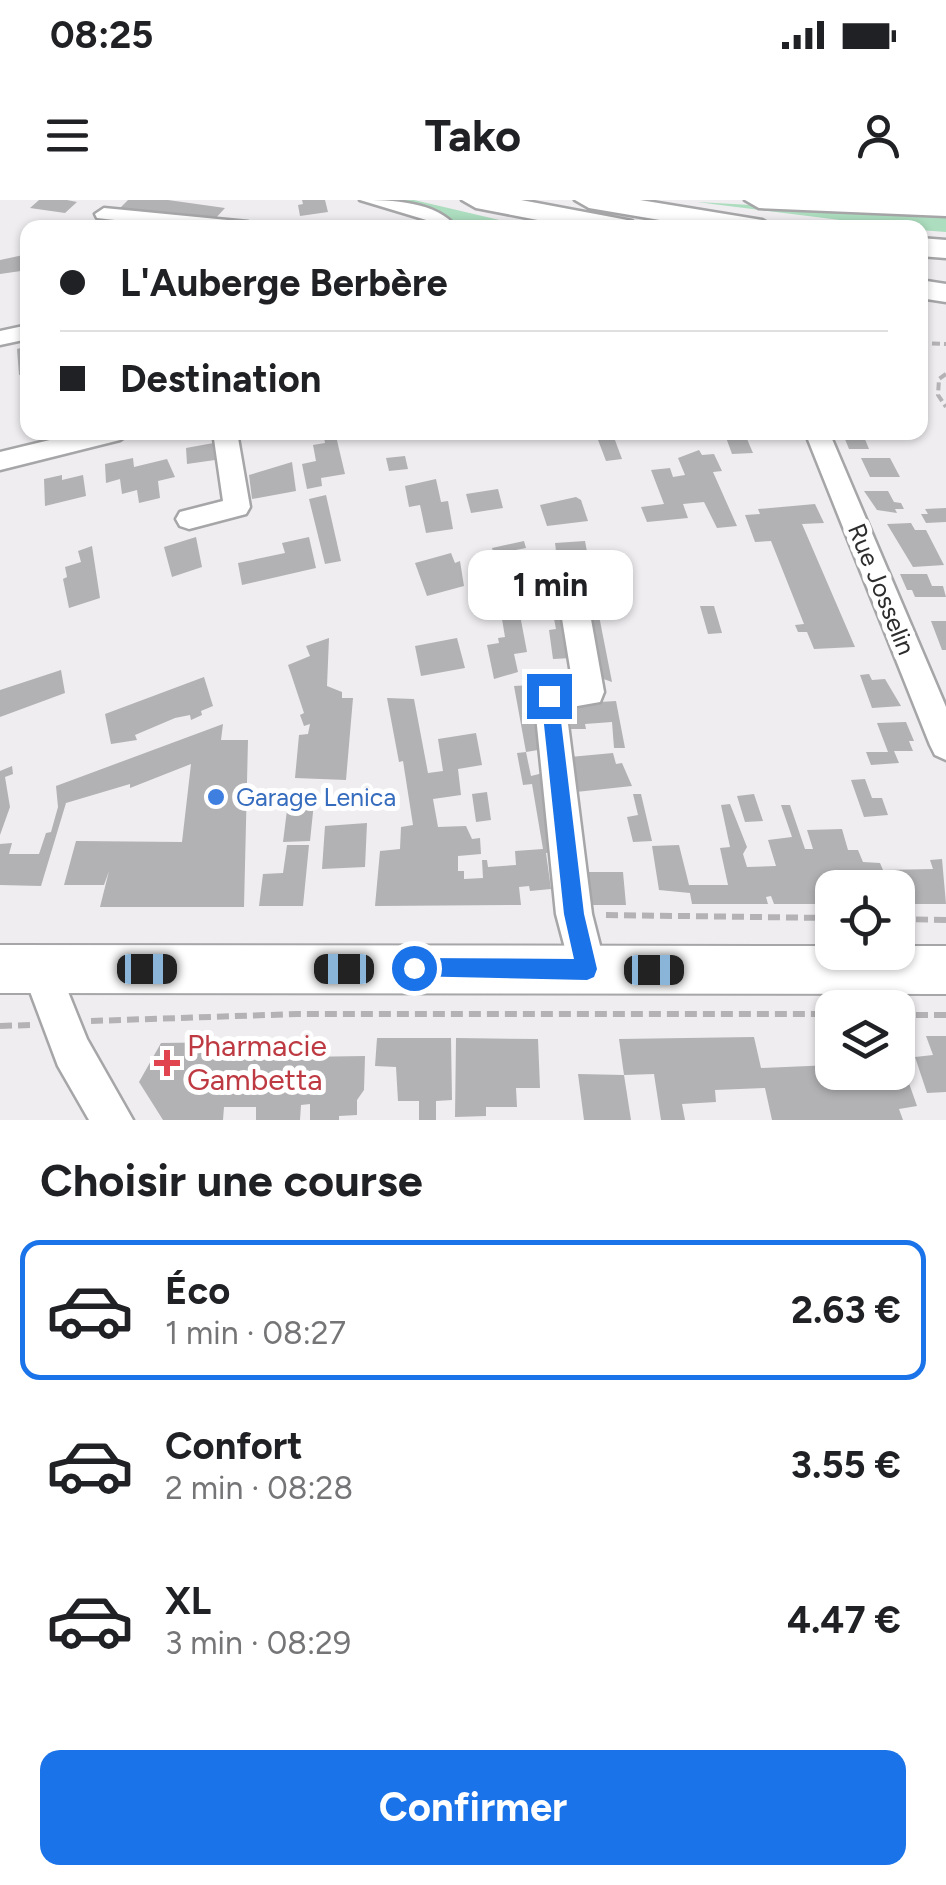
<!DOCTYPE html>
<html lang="fr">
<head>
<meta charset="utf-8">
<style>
  :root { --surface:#fff; --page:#f6f6f6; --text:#202124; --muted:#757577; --line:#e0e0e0; --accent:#1a73e8 }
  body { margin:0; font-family:Figtree,sans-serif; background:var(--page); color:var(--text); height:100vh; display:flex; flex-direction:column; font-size:38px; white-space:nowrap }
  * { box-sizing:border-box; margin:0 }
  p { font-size:32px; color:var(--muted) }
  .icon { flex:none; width:55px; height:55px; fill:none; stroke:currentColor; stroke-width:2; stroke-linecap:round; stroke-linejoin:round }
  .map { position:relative; height:920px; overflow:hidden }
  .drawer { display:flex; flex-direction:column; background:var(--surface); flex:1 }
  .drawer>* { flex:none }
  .banner { position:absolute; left:20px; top:20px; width:908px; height:220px; border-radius:20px; box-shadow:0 2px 8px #0004; display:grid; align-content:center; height:220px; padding:0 40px; background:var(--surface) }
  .fabs { position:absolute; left:815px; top:670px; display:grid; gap:20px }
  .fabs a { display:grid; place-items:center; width:100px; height:100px; border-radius:20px; background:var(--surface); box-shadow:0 2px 8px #0004; font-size:50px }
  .end { position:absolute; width:45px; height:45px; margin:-22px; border:12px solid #1a73e8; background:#fff; box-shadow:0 0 0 5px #fff }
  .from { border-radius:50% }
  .bubble { position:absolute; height:70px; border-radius:20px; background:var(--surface); box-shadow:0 2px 8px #0004; font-size:32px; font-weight:700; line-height:70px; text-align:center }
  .car { position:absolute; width:30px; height:60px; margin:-30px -15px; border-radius:12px; box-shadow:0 0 8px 2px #0007; background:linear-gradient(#222 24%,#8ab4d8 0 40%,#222 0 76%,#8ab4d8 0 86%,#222 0) }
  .banner b { display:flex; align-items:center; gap:35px; height:95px; font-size:38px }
  .banner b+b { border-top:2px solid var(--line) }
  .banner i { width:25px; height:25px; background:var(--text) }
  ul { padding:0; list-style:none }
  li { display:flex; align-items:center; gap:30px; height:140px; margin:0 20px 15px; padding:0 20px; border:5px solid transparent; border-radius:20px }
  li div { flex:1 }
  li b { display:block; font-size:38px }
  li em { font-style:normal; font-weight:700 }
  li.active { border-color:var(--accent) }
  li>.icon { width:90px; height:90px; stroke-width:1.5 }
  h2 { padding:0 40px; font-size:45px; line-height:120px }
  .primary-button { display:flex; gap:20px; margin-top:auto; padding:20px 40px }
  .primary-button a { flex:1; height:115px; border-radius:20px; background:var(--accent); color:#fff; font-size:40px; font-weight:700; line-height:115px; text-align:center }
  .status { display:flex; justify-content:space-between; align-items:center; height:70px; padding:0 50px; background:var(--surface); direction:ltr }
  .status svg { height:28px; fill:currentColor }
  header { display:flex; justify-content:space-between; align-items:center; height:130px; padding:0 40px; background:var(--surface); font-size:45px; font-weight:700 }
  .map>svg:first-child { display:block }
</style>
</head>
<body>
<div class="status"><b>08:25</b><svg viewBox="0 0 49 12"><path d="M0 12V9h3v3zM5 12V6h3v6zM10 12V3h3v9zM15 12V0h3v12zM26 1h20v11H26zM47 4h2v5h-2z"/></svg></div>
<header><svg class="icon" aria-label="menu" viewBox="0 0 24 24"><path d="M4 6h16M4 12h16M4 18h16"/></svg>Tako<svg class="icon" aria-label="person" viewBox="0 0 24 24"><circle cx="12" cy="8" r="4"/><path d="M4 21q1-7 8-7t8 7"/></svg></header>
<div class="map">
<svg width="946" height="920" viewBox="0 0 946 920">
  <rect width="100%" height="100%" fill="#efedf0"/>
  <path fill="#acddbe" d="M367 0H414L529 27H456Z
    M697 2 946 16V32L920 30Z"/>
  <path fill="#b2b1b4" d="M39 0H67L77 2 65 13 30 8Z
    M128 0H168L225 8 214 20H192L119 9Z
    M302 0H325L328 12 300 16 298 5 303 4Z
    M28 54V70L0 74V60Z
    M28 146V173L19 175 17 149Z
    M323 232H335L345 274 321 278 322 286 307 289 302 264 316 261 313 245 325 243Z
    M595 232H612L622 259 606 261Z
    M724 232H744L753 253 732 254Z
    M842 232H862L869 249H849Z
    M219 242 222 259 187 264 186 248Z
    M699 250 702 255 714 254 722 271 713 272 737 326 717 328 704 302 683 304 688 318 647 322 641 307 664 304 651 270 670 268 673 277 685 275 678 258Z
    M405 256 408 269 389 271 386 258Z
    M133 258 134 267 167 259 175 277 158 281 160 298 139 303 137 290 122 294 120 279 106 283 105 264Z
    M861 258H890L900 277H870Z
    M292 262 296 291 252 299 249 275Z
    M62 275V280L83 275 86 296 45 306 44 279Z
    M436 279 441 302 448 301 453 329 426 333 420 305 409 307 405 286Z
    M498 289 503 308 471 313 466 294Z
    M864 291H888L894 302 901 303 904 309H895L897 313 877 310Z
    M326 295 341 361 325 364 309 299Z
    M576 297 581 300 588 321 547 326 540 305Z
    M815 304 824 323 802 324 855 447 814 449 807 432H798L795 425 804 424 771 341 755 342 745 315 760 314 758 309Z
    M946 308V322L926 323 921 314H928L925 309Z
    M911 323 915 330H926L944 365 913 367 887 324Z
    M196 337 202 367 172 377 164 347Z
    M309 337 316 368 242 385 238 363 285 353 282 343Z
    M524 341 526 348 494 354 492 348Z
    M585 341 588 357 557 359 555 343Z
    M92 346 100 398 69 408 63 379 67 377 65 367 81 362 78 351Z
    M451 353 455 363 460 361 464 386 427 396 415 363Z
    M510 362 527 452 514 454 518 472 494 479 487 445 499 443 498 438 505 437 499 401 483 403 480 386 496 384 493 364Z
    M558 366 572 458 553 459 549 430 556 429 554 419 534 420 528 367Z
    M900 374H927L932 386H943L946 397H915L912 390H907Z
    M584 378 592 380 612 482 592 475 598 457 587 453 585 433 591 416 580 412 578 394Z
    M700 406H714L722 433 708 434Z
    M931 421H946V450H942Z
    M329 438 327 486 342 492V498H353L346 580 295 578 299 535 308 534 310 524 304 526 300 515 304 513 288 465 310 456 306 446Z
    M457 438 465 468 421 476 415 446Z
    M61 470 65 493 0 517V490Z
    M869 474 872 480 885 479 901 506 872 508 860 475Z
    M204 477 213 506 201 511 202 515 191 520 190 515 175 518 135 535 137 540 111 544 105 514Z
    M531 485 544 549 526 552 531 576 543 573 560 652 546 653 551 689 530 691 529 686 519 687 521 705 375 706 380 651 400 649 401 627 413 625 403 561 399 562 387 498 414 499 428 573 443 571 438 539 476 533 482 565 458 569 461 595 433 599 438 627 466 626 472 639 480 638 481 654 458 656V671H464V679L483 678 482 660H487L488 667 516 665 515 651 543 649 532 584 523 585 517 553 526 552 514 486Z
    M616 501 625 548H614L612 522 585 524 586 529H571L567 504Z
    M906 522 914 541H909L913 551H894L899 563 871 565 866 552H888L877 523Z
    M223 524 221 540H248L244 707H100L109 671 104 685H64L76 641 182 642 191 564 130 588V584L66 603 41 686 0 685V644L12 643 9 654H39L46 633 51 632 58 607 56 586Z
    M613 553 616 564 622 563 632 586 576 592 570 557Z
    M12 566 13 574 5 577 10 607 0 635V571Z
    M865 579 872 598H882L888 615 864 617 851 580Z
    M487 592 491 620 476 622 472 594Z
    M315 593 310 641 283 642 289 594Z
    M633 594H641L652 641 633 642 627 617 638 615Z
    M754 594 763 621 745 622 737 596Z
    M730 604 747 647 743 654 747 667 776 666 768 640 792 637 781 605H790L805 649H813L807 630 842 629 848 650H858L863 662 880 663 883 670 933 669 930 660 942 659 946 704H898V688H832V704H774L771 696 766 697 768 704H692L690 693 659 690 652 646 679 645 689 685H728L720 648 730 647 721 605Z
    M367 623 365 667 322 669 325 626Z
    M287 645H309L303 706H259L263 674 283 673Z
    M578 672H623L626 705H582Z
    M926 836H946V892L927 893 915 857 933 855Z
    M754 837 761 868 832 865V872H898V852L917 906 899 909 903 920H772L765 888 715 890 716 902 682 904 685 920H661L654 874 624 875 631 920H584L578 874 624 875 619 839Z
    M377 838H451L452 900 436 901V920H419V901H398L396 867 375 866Z
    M456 838 538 839 540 888H516L517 907H486V916L455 917Z
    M230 842 229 858 365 856 364 890 357 900V915L339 916V920H310V904L301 905 300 920H256V907H224L223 920H163L139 882 161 843Z"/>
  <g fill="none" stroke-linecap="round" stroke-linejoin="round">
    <defs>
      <path id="minor" d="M360 0C391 0 437 1 457 28H438L433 22Z
        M104 8 248 22 257 28H185L97 18 95 14Z
        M28 125V139L0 145V131Z
        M83 232H132L120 240 0 270V252Z
        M213 232H237L250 307 246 314 189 329 180 326 176 319 180 312 223 301Z
        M805 232H829L946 507V560L935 555 930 545Z
        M568 358 578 361 582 369 604 492 600 502 566 508 592 714 606 769 600 782 587 788 574 782 556 714 534 496 538 486 572 480 554 369 558 361Z
        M41 751 54 757 87 839 133 920H89L58 866 22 770 28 757Z"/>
      <path id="major" d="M0 745 832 746V752H898V746H946V794L0 793Z"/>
      <path id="highway" d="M462 0H521L622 19 632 21 636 27 579 28 476 8Z
        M575 0H640L762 20 776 28H707L589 8Z
        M745 0H946V16L759 8Z
        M920 38 946 40V58L920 56Z
        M920 80 946 84V102L920 98Z"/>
    </defs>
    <use href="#minor" stroke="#a6a5a7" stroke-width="5"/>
    <use href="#major" stroke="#a6a5a7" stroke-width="4"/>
    <use href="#highway" stroke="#a6a5a7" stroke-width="5"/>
    <path stroke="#b4b2b4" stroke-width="4" stroke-dasharray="8 4" stroke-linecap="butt" d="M920 143 946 144
      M946 174 939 179 938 195 946 207"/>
    <path stroke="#b4b2b4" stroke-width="6" stroke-dasharray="12 6" stroke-linecap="butt" d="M606 715 832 718
      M898 719 946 720
      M898 815H946
      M91 821 297 814H832
      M0 826 30 825"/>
    <use href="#minor" fill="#fff" fill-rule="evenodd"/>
    <use href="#major" fill="#fff" fill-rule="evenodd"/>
    <use href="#highway" fill="#fff" fill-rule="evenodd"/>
  </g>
  <path fill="#1a73e8" d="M549 489 558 496 584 714 597 769 594 777 587 780 407 776 404 768 407 761 414 758 574 759 564 714 541 496Z"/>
  <circle fill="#3f7fe0" stroke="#fff" stroke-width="4" cx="216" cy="597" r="10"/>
  <path fill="#e0444e" stroke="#fff" stroke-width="4" d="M162 848h10v10h10v10h-10v10h-10v-10h-10v-10h10z"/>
  <g text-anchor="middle" stroke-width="10" stroke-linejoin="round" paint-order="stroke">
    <g font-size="25" fill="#2e2d2e" stroke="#fff">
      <text transform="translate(882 389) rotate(68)" y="9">Rue Josselin</text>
    </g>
    <g font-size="25" fill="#366cbe" stroke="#fff" text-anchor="start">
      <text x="236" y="606">Garage Lenica</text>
    </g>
    <g font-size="30" fill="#be3a42" stroke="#fff" text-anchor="start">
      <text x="187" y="856">Pharmacie<tspan x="187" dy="34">Gambetta</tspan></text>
    </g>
  </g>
</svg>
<div class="fabs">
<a><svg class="icon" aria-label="locate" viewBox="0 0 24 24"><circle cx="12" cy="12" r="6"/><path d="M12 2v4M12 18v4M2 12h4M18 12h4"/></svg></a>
<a><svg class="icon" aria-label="layers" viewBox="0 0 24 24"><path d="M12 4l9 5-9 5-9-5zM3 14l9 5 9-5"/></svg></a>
</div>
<i class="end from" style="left:414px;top:768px"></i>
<i class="end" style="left:549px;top:496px"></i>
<div class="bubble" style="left:468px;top:350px;width:165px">1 min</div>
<i class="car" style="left:147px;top:769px;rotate:90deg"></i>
<i class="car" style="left:344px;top:769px;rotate:270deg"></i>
<i class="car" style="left:654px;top:770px;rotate:90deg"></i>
<div class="banner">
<b><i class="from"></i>L'Auberge Berbère</b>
<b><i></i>Destination</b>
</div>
</div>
<section class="drawer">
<h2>Choisir une course</h2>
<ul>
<li class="active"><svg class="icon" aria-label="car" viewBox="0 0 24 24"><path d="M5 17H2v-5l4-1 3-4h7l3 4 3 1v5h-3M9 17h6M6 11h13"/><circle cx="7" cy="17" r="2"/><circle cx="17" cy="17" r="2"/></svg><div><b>Éco</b><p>1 min · 08:27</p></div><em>2.63 €</em></li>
<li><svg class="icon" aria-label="car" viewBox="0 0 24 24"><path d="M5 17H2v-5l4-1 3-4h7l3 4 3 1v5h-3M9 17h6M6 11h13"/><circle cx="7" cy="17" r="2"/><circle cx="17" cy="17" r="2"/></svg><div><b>Confort</b><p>2 min · 08:28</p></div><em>3.55 €</em></li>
<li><svg class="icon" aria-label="car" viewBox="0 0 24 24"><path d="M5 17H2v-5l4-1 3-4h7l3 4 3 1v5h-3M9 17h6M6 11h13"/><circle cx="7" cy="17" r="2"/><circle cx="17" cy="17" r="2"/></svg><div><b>XL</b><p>3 min · 08:29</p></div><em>4.47 €</em></li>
</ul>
<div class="primary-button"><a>Confirmer</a></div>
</section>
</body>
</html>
